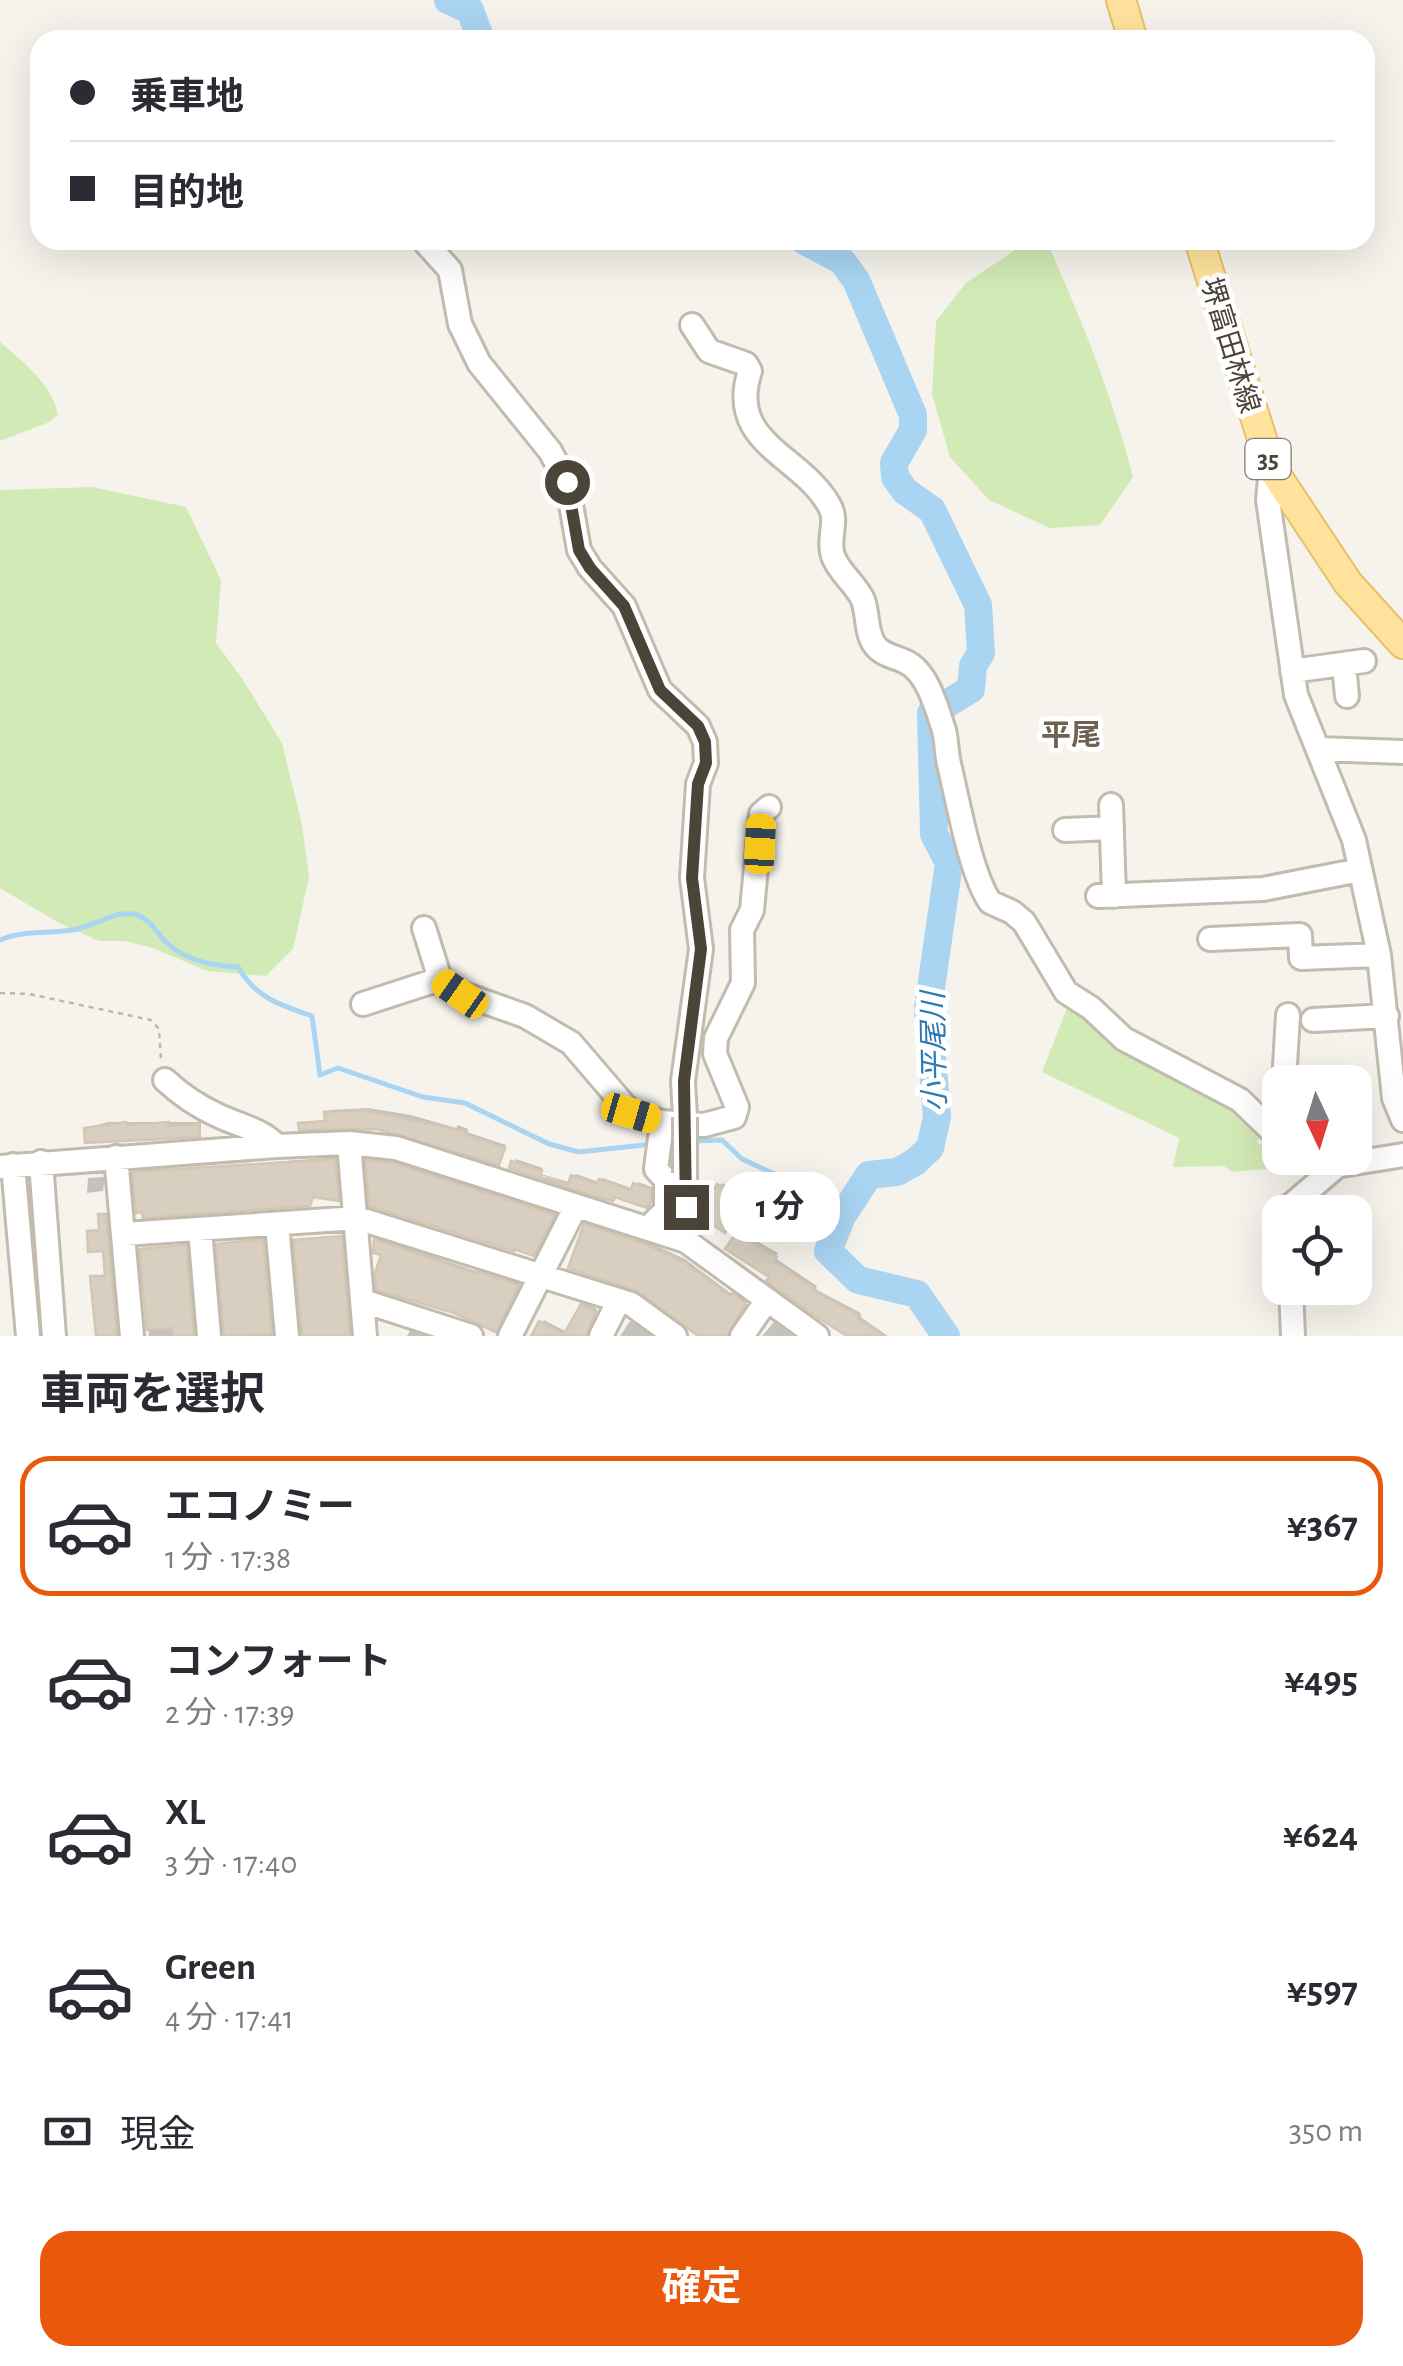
<!DOCTYPE html>
<html lang="ja">
<head>
<meta charset="utf-8">
<style>
  :root { --surface:#fff; --page:#f2f2f3; --text:#2b2b33; --muted:#7c7c81; --line:#e1e1e2; --accent:#ea580c }
  body { margin:0; font-family:"Alegreya Sans","Noto Sans JP",sans-serif; background:var(--page); color:var(--text); height:100vh; display:flex; flex-direction:column; font-size:38px; white-space:nowrap }
  * { box-sizing:border-box; margin:0 }
  p { font-size:32px; color:var(--muted) }
  .icon { flex:none; width:55px; height:55px; fill:none; stroke:currentColor; stroke-width:2; stroke-linecap:round; stroke-linejoin:round }
  .map { position:relative; height:1336px; overflow:hidden }
  .sheet { display:flex; flex-direction:column; background:var(--surface); flex:1 }
  .sheet>* { flex:none }
  .banner { position:absolute; left:30px; top:30px; width:1345px; height:220px; border-radius:30px; box-shadow:0 10px 40px #0002; display:grid; align-content:center; height:220px; padding:0 40px; background:var(--surface) }
  .needle { width:65px; rotate:176deg }
  .tools { position:absolute; left:1262px; top:1065px; display:grid; gap:20px }
  .tools a { display:grid; place-items:center; width:110px; height:110px; border-radius:20px; background:var(--surface); box-shadow:0 10px 40px #0002; font-size:50px }
  .end { position:absolute; width:45px; height:45px; margin:-22px; border:12px solid #4b4439; background:#fff; box-shadow:0 0 0 5px #fff }
  .from { border-radius:50% }
  .bubble { position:absolute; height:70px; border-radius:30px; background:var(--surface); box-shadow:0 10px 40px #0002; font-size:32px; font-weight:700; line-height:70px; text-align:center }
  .car { position:absolute; width:30px; height:60px; margin:-30px -15px; border-radius:12px; box-shadow:0 0 8px 2px #0007; background:linear-gradient(#f5c518 24%,#345 0 40%,#f5c518 0 76%,#345 0 86%,#f5c518 0) }
  .banner b { display:flex; align-items:center; gap:35px; height:95px; font-size:38px }
  .banner b+b { border-top:2px solid var(--line) }
  .banner i { width:25px; height:25px; background:var(--text) }
  ul { padding:0; list-style:none }
  li { display:flex; align-items:center; gap:30px; height:140px; margin:0 20px 15px; padding:0 20px; border:5px solid transparent; border-radius:30px }
  li div { flex:1 }
  li b { display:block; font-size:38px }
  li em { font-style:normal; font-weight:700 }
  li.current { border-color:var(--accent) }
  li>.icon { width:90px; height:90px; stroke-width:1.5 }
  h2 { padding:0 40px; font-size:45px; line-height:120px }
  .pay { display:flex; align-items:center; gap:25px; height:110px; padding:0 40px; font-size:38px }
  .pay p { margin-inline-start:auto }
  .button { display:flex; gap:20px; margin-top:auto; padding:20px 40px }
  .button a { flex:1; height:115px; border-radius:30px; background:var(--accent); color:#fff; font-size:40px; font-weight:700; line-height:115px; text-align:center }
  .map>svg:first-child { display:block }
</style>
</head>
<body>
<div class="map">
<svg width="1403" height="1336" viewBox="0 0 1403 1336">
  <rect width="100%" height="100%" fill="#f6f3ec"/>
  <path fill="#d2eab5" d="M1037 240H1046C1082 321 1111 391 1133 477L1100 525 1050 528 989 500 950 457 932 394 936 321 966 283 1018 248Z
    M0 342C22 361 53 385 58 415L47 423 0 441Z
    M92 487 186 507 221 580 216 643 243 680 282 743 302 825 309 877 293 949 266 976 207 971 153 948 125 941H99L59 923 0 888V490Z
    M1069 1003 1236 1108 1261 1133 1257 1142 1280 1158 1303 1166 1232 1172 1224 1166 1173 1167 1179 1138 1042 1072Z"/>
  <path fill="#0003" d="M368 1108 411 1115 456 1128 458 1125 468 1129 467 1132 506 1145 499 1163 378 1126 301 1124 327 1119 329 1110Z
    M108 1122H201V1132L199 1134 87 1128Z
    M337 1157 340 1196 338 1198 314 1195 309 1204 135 1173Z
    M371 1158 397 1161 555 1212 536 1250 368 1161Z
    M516 1159 543 1168 541 1174 569 1182 576 1174 599 1182 603 1178 634 1189 638 1182 652 1187V1197L647 1205 512 1167Z
    M105 1177 103 1191 87 1193 88 1178Z
    M709 1183 719 1188 722 1183 744 1193 727 1228 706 1186Z
    M103 1213H108L118 1333 98 1336 93 1277 107 1274 106 1248 90 1232 101 1229Z
    M589 1223 646 1241 685 1259 733 1295 736 1292 747 1300 729 1329 731 1336H704L586 1225Z
    M741 1232 778 1253 775 1258 817 1286 815 1289 861 1313 859 1316 888 1336H851L772 1277 728 1248Z
    M344 1235 352 1336H303L296 1240Z
    M265 1238 275 1336H227L219 1245Z
    M379 1238 479 1272 520 1282 498 1326 384 1254 377 1240Z
    M188 1243 197 1336H149L142 1250Z
    M584 1302 597 1309 588 1332 590 1336H534L544 1320 567 1332Z
    M630 1321 655 1336H620Z
    M774 1322 793 1336H762Z
    M411 1329 430 1335 429 1336H407Z"/>
  <g fill="none" stroke-linecap="round" stroke-linejoin="round">
    <path stroke="#a9d4f2" stroke-width="5" d="M0 940C25 929 51 935 77 929 97 925 117 909 137 915 150 919 157 933 166 942 184 960 213 966 238 967 256 998 280 1005 312 1016L320 1075 338 1068 423 1097 465 1103 549 1144 579 1152 653 1144
      M694 1141 722 1140 742 1159 809 1190 805 1216 828 1251"/>
    <path stroke="#a9d4f2" stroke-width="28" d="M448 0 470 10 481 40
      M803 240 842 261 856 280 913 415V430L894 463 895 477 905 491 932 510 978 605 981 653 973 666 971 689 940 708
      M931 713 934 834 949 863 928 1009 937 1117 930 1148 915 1162 897 1172 869 1175 842 1216 828 1251 858 1280 917 1294 946 1336"/>
  </g>
  <path fill="#d8cfc1" stroke="#d3c7b4" stroke-width="2.5" d="M364 1110 467 1132 466 1135 505 1148 499 1165 377 1129 299 1130 298 1123 325 1121 324 1112Z
    M126 1122 127 1125 169 1122V1126L199 1124 200 1137 85 1143 84 1128Z
    M335 1159 339 1201 313 1197 310 1206 143 1218 142 1212 136 1213 132 1172Z
    M365 1160 393 1163 555 1215 534 1256 514 1249V1251L369 1206Z
    M511 1161 542 1171 540 1177 568 1184 571 1175 597 1184 599 1179 631 1190 633 1183 651 1189V1202L647 1208 615 1197 613 1201 593 1196 509 1168Z
    M704 1184 715 1189 717 1184 743 1196 725 1233 702 1218 713 1202 700 1196Z
    M98 1214H106L117 1336H96L90 1276H105L103 1251 88 1252 87 1231 99 1230Z
    M584 1224 643 1243 682 1261 730 1296 732 1293 746 1303 727 1336H698L639 1292 568 1268Z
    M736 1233 777 1257 774 1261 816 1290 815 1292 860 1316 858 1319 885 1336H847L812 1314 766 1281 769 1277 725 1249Z
    M342 1236 350 1336H302L293 1240Z
    M263 1239 272 1334 224 1336 216 1244Z
    M374 1239 475 1273 476 1271 519 1285 496 1332 454 1313 376 1290 375 1273 381 1255 373 1253Z
    M186 1245 194 1336H173L172 1328 147 1330 139 1249Z
    M581 1304 596 1312 586 1336H531L539 1321 564 1334Z"/>
  <g fill="none" stroke-linecap="round" stroke-linejoin="round">
    <defs>
      <path id="minor" d="M423 240 450 270 460 324 479 363 550 451 567 482 579 550 590 568 624 606 660 690 698 726 705 742 706 763 698 784 692 878 701 949 683 1081 685 1117
        M692 325 709 351 746 364 750 371C726 443 801 455 829 505 839 521 827 538 833 556 839 573 856 584 863 600 868 614 866 632 874 644 882 656 895 656 906 662 927 672 936 706 943 727 947 738 946 752 949 764 958 801 970 872 990 902L1012 912 1024 922 1066 992 1091 1008 1124 1039 1240 1100 1280 1139
        M1271 467 1268 500 1296 695 1354 840 1379 955 1394 1098 1403 1120
        M1344 664 1347 696
        M1292 671 1364 661
        M1318 749 1403 752
        M1111 805 1114 896
        M1065 830 1112 828
        M1098 896 1263 889 1360 870
        M424 928 440 979 460 993 525 1016 571 1043 631 1113 662 1122 704 1125 734 1117 737 1107 715 1054 716 1038 743 983 742 930 752 910 761 814 769 807
        M1210 939 1300 935 1301 958 1379 955
        M363 1004 440 979
        M1313 1020 1387 1016
        M165 1080C181 1095 199 1107 219 1116 240 1126 261 1129 277 1146
        M1284 1082 1288 1015
        M349 1143 365 1336
        M116 1157 132 1336
        M1302 1158 1329 1167 1403 1155
        M41 1162 54 1336
        M13 1165 28 1336
        M0 1167 277 1146 349 1143 396 1148 686 1241 817 1336
        M685 1173 686 1241
        M1288 1212 1289 1207 1337 1166
        M277 1224 287 1336
        M648 1228 666 1210V1180L656 1169 662 1122
        M200 1229 209 1336
        M124 1234 357 1218 631 1304 675 1336
        M1291 1288 1293 1336
        M363 1301 471 1336
        M510 1336 576 1206
        M601 1336 619 1300
        M742 1336 767 1300"/>
      <path id="major" d="M1121 0 1133 40
        M1199 240 1271 467 1348 583 1403 644"/>
    </defs>
    <use href="#minor" stroke="#c2bbae" stroke-width="28"/>
    <use href="#major" stroke="#e6c16a" stroke-width="32"/>
    <path stroke="#c4b79f" stroke-width="2.5" stroke-dasharray="5 5" stroke-linecap="butt" d="M0 993 29 994 151 1020 159 1029 161 1060"/>
    <use href="#minor" stroke="#fff" stroke-width="22"/>
    <use href="#major" stroke="#ffe39c" stroke-width="28"/>
    <defs>
      <path id="minor-bridge" d="M685 1117V1173"/>
    </defs>
    <use href="#minor-bridge" stroke="#c2bbae" stroke-width="28" stroke-linecap="butt"/>
    <use href="#minor-bridge" stroke="#fff" stroke-width="22"/>
  </g>
  <g fill="none" stroke-linecap="round" stroke-linejoin="round">
    <path stroke="#4b4439" stroke-width="12" d="M567 482 579 550 590 568 624 606 660 690 698 726 705 742 706 763 698 784 692 878 701 949 684 1081 686 1207"/>
  </g>
  <g text-anchor="middle" stroke-width="10" stroke-linejoin="round" paint-order="stroke">
    <rect fill="#fff" stroke="#817c74" stroke-width="2.5" x="1245.5" y="439" width="45" height="40" rx="8"/>
    <g font-size="25" font-weight="bold" fill="#4b4439">
      <text x="1268" y="468">35</text>
    </g>
    <g font-size="28" fill="#4b4439" stroke="#fff">
      <text transform="translate(1231 345) rotate(73)" y="10">堺富田林線</text>
    </g>
    <g font-size="30" font-weight="bold" fill="#6e6250" stroke="#fff">
      <text x="1071" y="745">平尾</text>
    </g>
    <g font-size="30" font-style="italic" fill="#2e7ab2" stroke="#fff">
      <text transform="translate(934 1052) rotate(-91)" y="10">小平尾川</text>
    </g>
  </g>
</svg>
<div class="tools">
<a><svg class="needle" viewBox="-14 -14 28 28"><path d="M0-13l5 13h-10z" fill="#e53935"/><path d="M0 13l5-13h-10z" fill="#7c7c81"/></svg></a>
<a><svg class="icon" aria-label="locate" viewBox="0 0 24 24"><circle cx="12" cy="12" r="6"/><path d="M12 2v4M12 18v4M2 12h4M18 12h4"/></svg></a>
</div>
<i class="end from" style="left:567px;top:482px"></i>
<i class="end" style="left:686px;top:1207px"></i>
<div class="bubble" style="left:720px;top:1172px;width:120px">1 分</div>
<i class="car" style="left:760px;top:844px;rotate:3deg"></i>
<i class="car" style="left:460px;top:994px;rotate:305deg"></i>
<i class="car" style="left:631px;top:1113px;rotate:106deg"></i>
<div class="banner">
<b><i class="from"></i>乗車地</b>
<b><i></i>目的地</b>
</div>
</div>
<section class="sheet">
<h2>車両を選択</h2>
<ul>
<li class="current"><svg class="icon" aria-label="car" viewBox="0 0 24 24"><path d="M5 17H2v-5l4-1 3-4h7l3 4 3 1v5h-3M9 17h6M6 11h13"/><circle cx="7" cy="17" r="2"/><circle cx="17" cy="17" r="2"/></svg><div><b>エコノミー</b><p>1 分 · 17:38</p></div><em>¥367</em></li>
<li><svg class="icon" aria-label="car" viewBox="0 0 24 24"><path d="M5 17H2v-5l4-1 3-4h7l3 4 3 1v5h-3M9 17h6M6 11h13"/><circle cx="7" cy="17" r="2"/><circle cx="17" cy="17" r="2"/></svg><div><b>コンフォート</b><p>2 分 · 17:39</p></div><em>¥495</em></li>
<li><svg class="icon" aria-label="car" viewBox="0 0 24 24"><path d="M5 17H2v-5l4-1 3-4h7l3 4 3 1v5h-3M9 17h6M6 11h13"/><circle cx="7" cy="17" r="2"/><circle cx="17" cy="17" r="2"/></svg><div><b>XL</b><p>3 分 · 17:40</p></div><em>¥624</em></li>
<li><svg class="icon" aria-label="car" viewBox="0 0 24 24"><path d="M5 17H2v-5l4-1 3-4h7l3 4 3 1v5h-3M9 17h6M6 11h13"/><circle cx="7" cy="17" r="2"/><circle cx="17" cy="17" r="2"/></svg><div><b>Green</b><p>4 分 · 17:41</p></div><em>¥597</em></li>
</ul>
<div class="pay"><svg class="icon" aria-label="cash" viewBox="0 0 24 24"><path d="M3 7h18v10H3z"/><circle cx="12" cy="12" r="2"/></svg>現金<p>350 m</p></div>
<div class="button"><a>確定</a></div>
</section>
</body>
</html>
